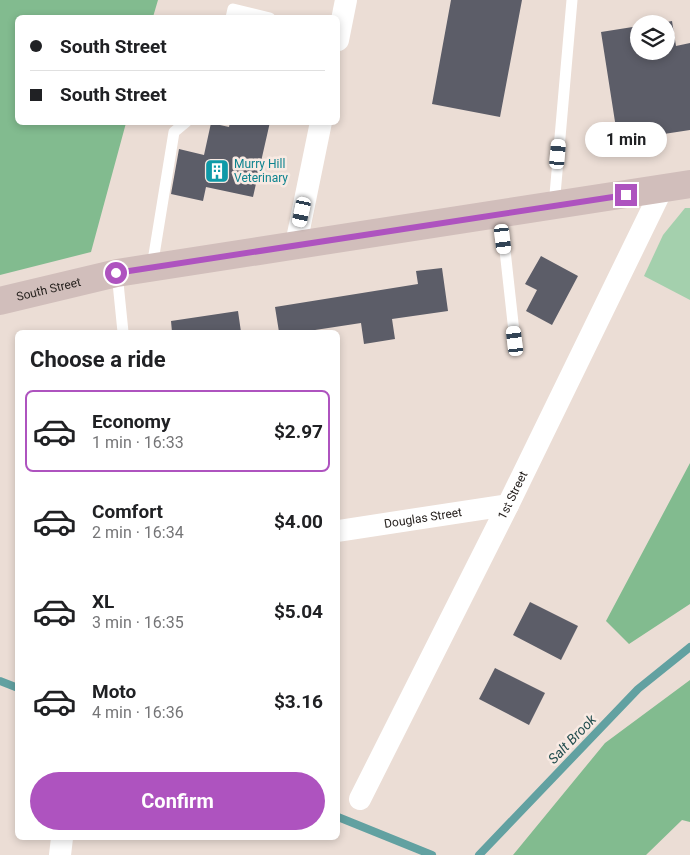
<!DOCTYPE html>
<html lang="en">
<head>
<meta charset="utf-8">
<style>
  :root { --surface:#fff; --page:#f6f6f6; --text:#202124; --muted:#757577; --line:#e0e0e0; --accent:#ae53bf }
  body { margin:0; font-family:Roboto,sans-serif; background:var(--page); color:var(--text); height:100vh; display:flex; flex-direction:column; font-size:19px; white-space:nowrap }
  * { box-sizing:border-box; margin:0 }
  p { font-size:16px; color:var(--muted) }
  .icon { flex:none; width:28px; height:28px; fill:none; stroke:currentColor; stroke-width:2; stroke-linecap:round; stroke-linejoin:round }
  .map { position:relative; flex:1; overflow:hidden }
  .details { position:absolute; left:15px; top:330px; width:325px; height:510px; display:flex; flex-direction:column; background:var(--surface); border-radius:8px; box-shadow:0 2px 8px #0003 }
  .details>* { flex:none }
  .guide { position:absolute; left:15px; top:15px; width:325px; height:110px; border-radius:8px; box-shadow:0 2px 8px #0003; display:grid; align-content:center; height:110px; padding:0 15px; background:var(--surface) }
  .controls { position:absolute; left:630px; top:15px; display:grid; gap:10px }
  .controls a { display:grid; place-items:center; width:45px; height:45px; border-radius:50%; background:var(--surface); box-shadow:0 2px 8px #0003; font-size:25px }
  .end { position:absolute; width:22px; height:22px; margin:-11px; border:6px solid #ae53bf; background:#fff; box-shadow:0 0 0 2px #fff }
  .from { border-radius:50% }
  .bubble { position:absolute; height:35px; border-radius:18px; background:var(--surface); box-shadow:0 2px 8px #0003; font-size:16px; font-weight:700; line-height:35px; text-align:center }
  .car { position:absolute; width:15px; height:30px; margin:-15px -8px; border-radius:6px; box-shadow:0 0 4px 1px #0007; background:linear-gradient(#fff 24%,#345 0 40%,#fff 0 76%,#345 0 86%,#fff 0) }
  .guide b { display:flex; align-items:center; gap:18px; height:48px; font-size:19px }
  .guide b+b { border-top:1px solid var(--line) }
  .guide i { width:12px; height:12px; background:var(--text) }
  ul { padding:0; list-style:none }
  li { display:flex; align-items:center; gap:15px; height:82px; margin:0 10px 8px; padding:0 5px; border:2px solid transparent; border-radius:8px }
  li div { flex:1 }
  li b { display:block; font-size:19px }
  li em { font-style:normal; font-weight:700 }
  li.active { border-color:var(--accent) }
  li>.icon { width:45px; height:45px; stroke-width:1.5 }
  h2 { padding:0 15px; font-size:22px; line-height:60px }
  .action { display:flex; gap:10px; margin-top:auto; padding:10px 15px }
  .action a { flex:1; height:58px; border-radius:30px; background:var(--accent); color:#fff; font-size:20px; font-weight:700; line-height:58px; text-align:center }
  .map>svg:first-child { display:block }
</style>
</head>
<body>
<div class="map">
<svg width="690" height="855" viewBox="0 0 690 855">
  <rect width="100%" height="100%" fill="#ebddd5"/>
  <path fill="#a4d0ad" d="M685 208H690V300L644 276 663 235Z"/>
  <path fill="#82bb8f" d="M0 0H158L153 17 18 18V122L126 123 91 252 0 275Z
    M690 463V604L629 644 606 621Z
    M690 680V822L682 820 646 855H513L605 743Z"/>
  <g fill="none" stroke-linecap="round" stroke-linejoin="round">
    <path stroke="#62a1a1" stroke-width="8" d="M0 681 18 688
      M338 817 432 855
      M479 855 638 689 690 647"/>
  </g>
  <path fill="#5c5d68" d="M451 0H522L500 117 432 104Z
    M672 21 676 46 690 43V130L618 141 601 32 639 26V51H666V24H656Z
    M230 122H270L253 197 206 187 203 201 171 194 179 149 204 155 211 123 229 127Z
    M541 256 578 276 552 325 526 311 537 290 525 284Z
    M442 268 448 311 392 319 395 339 364 344 361 323 302 332H279L275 307 418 284 416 271Z
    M238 311 241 332H172L171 321Z
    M530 602 578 626 561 660 513 635Z
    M495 668 545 693 529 725 479 699Z"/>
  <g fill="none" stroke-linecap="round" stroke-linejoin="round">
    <path stroke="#fff" stroke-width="11" d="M231 18 233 9 270 18
      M554 206 572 0
      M501 214 515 341
      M152 267 174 132 186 122
      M117 273 123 332"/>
    <g stroke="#fff" stroke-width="22">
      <path d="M338 40 346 0"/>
      <path d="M296 244 321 122"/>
      <path id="s1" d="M338 531 508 505"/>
      <path id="s2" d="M360 799 508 505 662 189"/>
      <path d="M60 855 62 838"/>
    </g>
    <path stroke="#d1bebb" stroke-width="28" id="s3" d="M0 301 117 273 690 184"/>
  </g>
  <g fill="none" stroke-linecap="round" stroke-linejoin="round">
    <path stroke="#ae53bf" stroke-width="6" d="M116 273 626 195"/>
  </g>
  <defs>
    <symbol id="building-square" viewBox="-11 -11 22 22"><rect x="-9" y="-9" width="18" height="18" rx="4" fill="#0f9aa8" stroke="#f8eae3"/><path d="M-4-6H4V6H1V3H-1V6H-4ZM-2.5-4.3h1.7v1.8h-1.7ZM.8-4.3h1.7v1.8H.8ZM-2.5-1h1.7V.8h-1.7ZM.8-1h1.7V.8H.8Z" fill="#fff"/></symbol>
  </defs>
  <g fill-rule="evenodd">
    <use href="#building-square" x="203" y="157" width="28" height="28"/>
  </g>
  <g text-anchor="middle" stroke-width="5" stroke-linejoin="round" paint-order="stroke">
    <g font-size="12" fill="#0d838f" stroke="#f8eae3" text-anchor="start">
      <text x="234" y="168">Murry Hill<tspan x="234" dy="14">Veterinary</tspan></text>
    </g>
    <g font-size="12" fill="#27221f" stroke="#f8eae3">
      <text dy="4" stroke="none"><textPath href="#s3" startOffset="50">South Street</textPath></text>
      <text dy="4" stroke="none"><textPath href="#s2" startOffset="340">1st Street</textPath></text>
      <text dy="4" stroke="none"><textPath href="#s1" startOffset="86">Douglas Street</textPath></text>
    </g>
    <g font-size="14" font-style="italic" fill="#244e4f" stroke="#f8eae3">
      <text transform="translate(572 739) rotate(-46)" y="5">Salt Brook</text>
    </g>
  </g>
</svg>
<div class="controls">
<a><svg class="icon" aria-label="layers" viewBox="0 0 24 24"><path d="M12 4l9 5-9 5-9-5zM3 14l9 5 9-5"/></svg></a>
</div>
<i class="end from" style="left:116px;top:273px"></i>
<i class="end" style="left:626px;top:195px"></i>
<div class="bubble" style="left:585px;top:122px;width:82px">1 min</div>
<i class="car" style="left:558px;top:154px;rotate:5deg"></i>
<i class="car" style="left:302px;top:212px;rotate:192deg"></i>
<i class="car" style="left:503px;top:239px;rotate:173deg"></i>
<i class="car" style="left:515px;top:341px;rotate:353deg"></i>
<div class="guide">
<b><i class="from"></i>South Street</b>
<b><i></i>South Street</b>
</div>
<section class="details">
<h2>Choose a ride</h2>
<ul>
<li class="active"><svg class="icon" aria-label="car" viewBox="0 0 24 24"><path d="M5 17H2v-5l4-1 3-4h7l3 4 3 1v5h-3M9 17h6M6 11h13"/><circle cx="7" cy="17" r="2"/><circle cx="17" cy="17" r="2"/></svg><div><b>Economy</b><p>1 min · 16:33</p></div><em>$2.97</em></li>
<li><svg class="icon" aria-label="car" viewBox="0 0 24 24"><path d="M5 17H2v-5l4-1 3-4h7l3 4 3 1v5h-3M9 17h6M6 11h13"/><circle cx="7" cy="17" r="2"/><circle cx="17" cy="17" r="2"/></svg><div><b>Comfort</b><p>2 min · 16:34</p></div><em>$4.00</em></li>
<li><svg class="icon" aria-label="car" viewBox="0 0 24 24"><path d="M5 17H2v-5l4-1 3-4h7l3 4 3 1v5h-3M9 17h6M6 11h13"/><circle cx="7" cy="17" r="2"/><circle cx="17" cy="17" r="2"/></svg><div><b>XL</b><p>3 min · 16:35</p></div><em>$5.04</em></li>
<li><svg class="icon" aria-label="car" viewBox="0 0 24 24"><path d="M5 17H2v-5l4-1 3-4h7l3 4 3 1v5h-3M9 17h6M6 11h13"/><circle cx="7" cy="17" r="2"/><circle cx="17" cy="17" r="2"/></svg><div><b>Moto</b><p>4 min · 16:36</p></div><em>$3.16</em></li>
</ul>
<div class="action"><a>Confirm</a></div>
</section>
</div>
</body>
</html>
